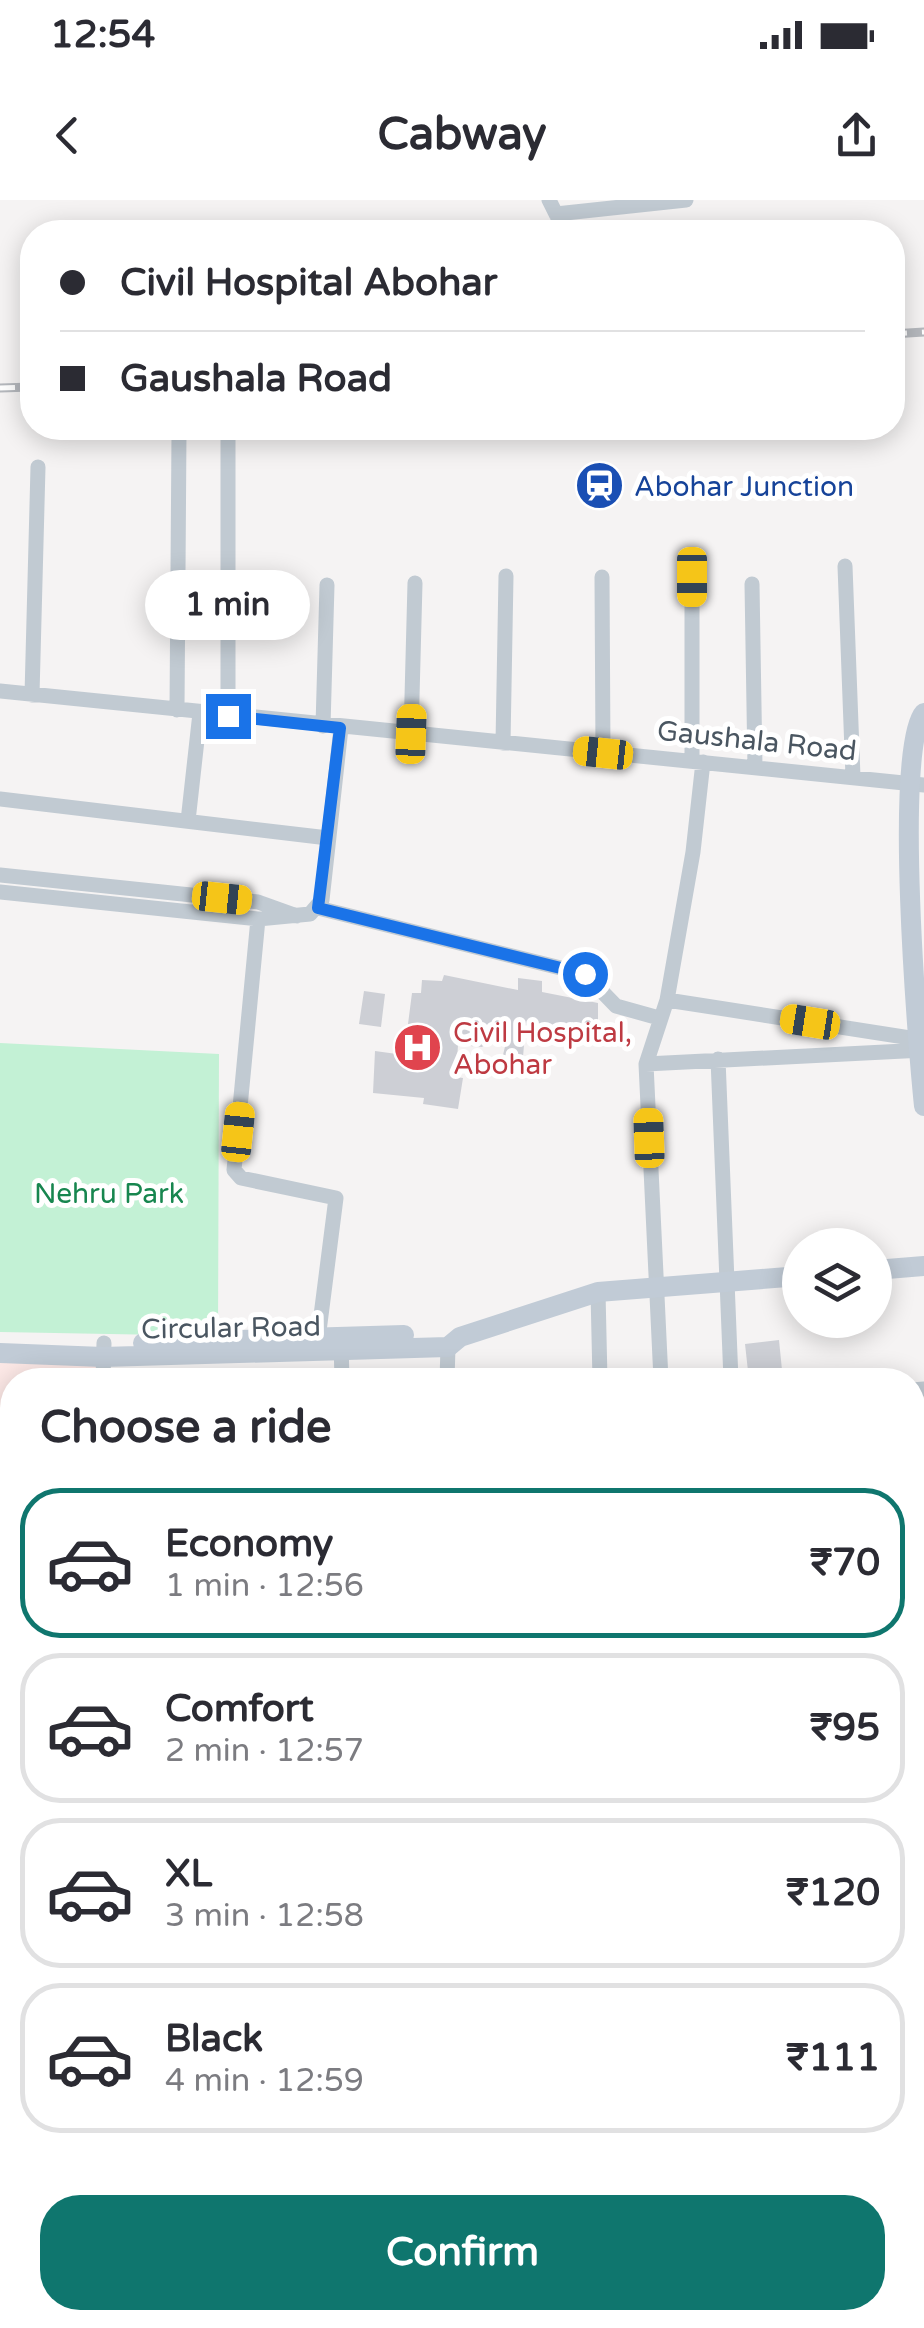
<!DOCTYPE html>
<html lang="en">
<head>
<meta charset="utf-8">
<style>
  :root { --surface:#fff; --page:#f2f2f3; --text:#2b2b33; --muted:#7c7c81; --line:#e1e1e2; --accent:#0f766e }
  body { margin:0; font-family:"Varela Round",sans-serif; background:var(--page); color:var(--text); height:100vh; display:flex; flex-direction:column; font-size:38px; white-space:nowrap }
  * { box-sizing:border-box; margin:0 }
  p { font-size:32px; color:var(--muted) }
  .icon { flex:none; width:55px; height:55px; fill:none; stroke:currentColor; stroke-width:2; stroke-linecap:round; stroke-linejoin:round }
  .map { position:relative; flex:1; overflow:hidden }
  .sheet { position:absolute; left:0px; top:1168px; width:925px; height:962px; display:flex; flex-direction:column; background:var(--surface); border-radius:40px 40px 0 0; box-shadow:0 5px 25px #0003 }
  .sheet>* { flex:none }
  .top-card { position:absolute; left:20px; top:20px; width:885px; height:220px; border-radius:40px; box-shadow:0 5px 25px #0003; display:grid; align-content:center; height:220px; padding:0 40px; background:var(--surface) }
  .fabs { position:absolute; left:782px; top:1028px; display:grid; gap:20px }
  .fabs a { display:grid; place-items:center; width:110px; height:110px; border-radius:50%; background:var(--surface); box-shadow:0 5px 25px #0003; font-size:50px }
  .end { position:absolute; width:45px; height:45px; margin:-22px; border:12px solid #1a73e8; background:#fff; box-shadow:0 0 0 5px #fff }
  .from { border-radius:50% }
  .bubble { position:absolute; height:70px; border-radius:35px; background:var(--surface); box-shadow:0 5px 25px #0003; font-size:32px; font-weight:800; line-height:70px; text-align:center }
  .car { position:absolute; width:30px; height:60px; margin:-30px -15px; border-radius:12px; box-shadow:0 0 8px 2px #0007; background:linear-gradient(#f5c518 24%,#345 0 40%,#f5c518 0 76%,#345 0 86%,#f5c518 0) }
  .top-card b { display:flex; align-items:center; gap:35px; height:95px; font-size:38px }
  .top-card b+b { border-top:2px solid var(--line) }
  .top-card i { width:25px; height:25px; background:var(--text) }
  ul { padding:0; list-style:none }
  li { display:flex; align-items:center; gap:30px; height:150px; margin:0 20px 15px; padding:0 20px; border:5px solid var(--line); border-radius:40px }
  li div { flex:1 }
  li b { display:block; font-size:38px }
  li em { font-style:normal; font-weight:800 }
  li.selected { border-color:var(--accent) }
  li>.icon { width:90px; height:90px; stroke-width:1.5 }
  h2 { padding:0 40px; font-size:45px; line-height:120px }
  .action { display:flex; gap:20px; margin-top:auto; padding:20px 40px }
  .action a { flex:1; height:115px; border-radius:40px; background:var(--accent); color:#fff; font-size:40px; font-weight:800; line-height:115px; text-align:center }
  .status { display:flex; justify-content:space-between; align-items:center; height:70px; padding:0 50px; background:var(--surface); direction:ltr }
  .status svg { height:28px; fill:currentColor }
  header { display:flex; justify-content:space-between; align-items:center; height:130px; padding:0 40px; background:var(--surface); font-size:45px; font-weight:800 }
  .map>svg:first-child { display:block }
</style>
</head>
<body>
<div class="status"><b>12:54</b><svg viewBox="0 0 49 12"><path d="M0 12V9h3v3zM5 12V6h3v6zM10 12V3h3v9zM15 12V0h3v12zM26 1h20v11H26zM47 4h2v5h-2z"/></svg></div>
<header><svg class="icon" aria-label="back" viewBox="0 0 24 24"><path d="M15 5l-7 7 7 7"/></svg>Cabway<svg class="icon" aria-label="share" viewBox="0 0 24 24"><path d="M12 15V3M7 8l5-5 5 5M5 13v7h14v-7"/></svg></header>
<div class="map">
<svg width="924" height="2128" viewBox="0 0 924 2128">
  <rect width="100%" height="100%" fill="#f5f3f3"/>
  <path fill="#fce8e6" d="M0 1162 98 1164 97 1180H12V1414L0 1415Z"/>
  <path fill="#c3f1d5" d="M0 843 219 854 218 1136 0 1132Z
    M12 1442V1787L0 1786V1443Z"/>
  <path fill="#cdcfd5" d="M444 775 518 790V778L542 781V792L598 803V826L583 824 579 841 525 833 523 857 503 855 511 821 482 847 458 845 456 877 463 878 458 909 423 904 424 898 373 893 375 851 404 855 412 793H421L422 780 442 781Z
    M364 791 385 794 381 827 359 824Z
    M779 1140 783 1180H749L745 1144Z"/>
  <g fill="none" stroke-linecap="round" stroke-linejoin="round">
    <path stroke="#c1cad2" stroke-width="15" d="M549 0 565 32
      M556 14 686 0
      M845 366 853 577
      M602 377 603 553
      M692 377V561
      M752 384 755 567
      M0 491 924 585
      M32 495 38 267
      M177 510 179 232
      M228 516V228
      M323 526 327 385
      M411 535 415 383
      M503 543 506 376
      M0 599 328 638
      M188 621 200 513
      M0 675 258 702 297 716
      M0 692 258 719 310 714 322 700 341 528
      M318 708 585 774 616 806 659 818
      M258 719 234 970 241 978 336 998 318 1139
      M667 800 924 840
      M718 859 731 1180
      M646 864 924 850
      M598 1092 600 1180
      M341 1142 342 1180
      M103 1180 104 1143
      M447 1180 448 1147
      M661 1180 646 864 667 800 693 652 703 562
      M912 1190 924 1189
      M912 1293 924 1292
      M912 1398H924
      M0 1427H12
      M912 1500 924 1499
      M912 1602H924
      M912 1705 924 1704
      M912 1809 924 1808
      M912 1911 924 1910
      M912 2090 924 2054
      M521 2118 546 2128
      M814 2118V2128
      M0 2122 101 2118
      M130 2128 132 2118
      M222 2128 223 2118
      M267 2128 269 2118
      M581 2128 586 2118
      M897 2128 902 2118"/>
    <path stroke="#c1cbd6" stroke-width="20" d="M924 513C893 547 918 847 924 906
      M875 1070 924 1066
      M143 1143 404 1135
      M0 1153 103 1157 448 1147 460 1137 598 1092 800 1076"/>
    <defs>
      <path id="rail" d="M892 134 924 132
        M0 188 32 187"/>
    </defs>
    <use href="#rail" stroke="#b5b8bd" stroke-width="9"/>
    <use href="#rail" stroke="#fff" stroke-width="5" stroke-dasharray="15" stroke-linecap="butt"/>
  </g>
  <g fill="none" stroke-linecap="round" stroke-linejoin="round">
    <path stroke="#1a73e8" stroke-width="12" d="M228 516 340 528 318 708 585 774"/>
  </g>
  <defs>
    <symbol id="station-disc" viewBox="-11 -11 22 22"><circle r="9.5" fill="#1a4fb4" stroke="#fff"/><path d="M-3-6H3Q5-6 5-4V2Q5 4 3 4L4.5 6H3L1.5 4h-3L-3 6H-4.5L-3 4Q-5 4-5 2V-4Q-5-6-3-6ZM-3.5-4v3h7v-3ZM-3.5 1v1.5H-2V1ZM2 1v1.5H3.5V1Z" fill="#fff"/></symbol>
    <symbol id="hospital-disc" viewBox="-11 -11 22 22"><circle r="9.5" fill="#e0444e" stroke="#fff"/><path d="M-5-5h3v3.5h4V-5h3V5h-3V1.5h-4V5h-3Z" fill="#fff"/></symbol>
  </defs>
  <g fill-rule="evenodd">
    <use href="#station-disc" x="572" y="258" width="55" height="55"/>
    <use href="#hospital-disc" x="390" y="820" width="55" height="55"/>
  </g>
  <g text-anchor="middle" stroke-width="10" stroke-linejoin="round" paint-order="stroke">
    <g font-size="28" fill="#164399" stroke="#fff" text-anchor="start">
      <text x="634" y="296">Abohar Junction</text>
    </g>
    <g font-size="28" fill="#4a5661" stroke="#fff">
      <text transform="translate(757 540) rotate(6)" y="10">Gaushala Road</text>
      <text transform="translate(231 1127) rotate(-1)" y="10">Circular Road</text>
    </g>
    <g font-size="28" fill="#be3a42" stroke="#fff" text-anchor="start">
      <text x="453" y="842">Civil Hospital,<tspan x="453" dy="32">Abohar</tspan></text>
    </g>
    <g font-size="28" fill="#17864f" stroke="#fff">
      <text x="109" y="1003">Nehru Park</text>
    </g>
  </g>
</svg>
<div class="fabs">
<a><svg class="icon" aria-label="layers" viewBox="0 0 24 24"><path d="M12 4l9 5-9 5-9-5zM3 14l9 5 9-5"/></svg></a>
</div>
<i class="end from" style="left:585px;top:774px"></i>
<i class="end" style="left:228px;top:516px"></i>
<div class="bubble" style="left:145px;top:370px;width:165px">1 min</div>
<i class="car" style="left:692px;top:377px;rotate:180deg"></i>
<i class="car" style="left:411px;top:534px;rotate:2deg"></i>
<i class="car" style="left:603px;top:553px;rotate:276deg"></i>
<i class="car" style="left:222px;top:698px;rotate:96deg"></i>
<i class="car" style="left:810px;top:822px;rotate:279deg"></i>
<i class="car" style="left:238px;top:932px;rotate:6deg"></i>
<i class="car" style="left:649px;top:938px;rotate:358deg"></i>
<div class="top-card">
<b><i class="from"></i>Civil Hospital Abohar</b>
<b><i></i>Gaushala Road</b>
</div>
<section class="sheet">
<h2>Choose a ride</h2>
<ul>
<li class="selected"><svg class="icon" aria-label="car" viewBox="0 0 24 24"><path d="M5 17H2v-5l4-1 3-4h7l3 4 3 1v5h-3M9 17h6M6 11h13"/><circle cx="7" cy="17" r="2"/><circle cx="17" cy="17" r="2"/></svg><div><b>Economy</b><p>1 min · 12:56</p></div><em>₹70</em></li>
<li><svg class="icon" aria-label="car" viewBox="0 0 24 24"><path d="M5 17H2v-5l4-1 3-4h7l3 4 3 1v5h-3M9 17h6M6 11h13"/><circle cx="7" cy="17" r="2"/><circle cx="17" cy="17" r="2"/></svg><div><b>Comfort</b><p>2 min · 12:57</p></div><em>₹95</em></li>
<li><svg class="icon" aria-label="car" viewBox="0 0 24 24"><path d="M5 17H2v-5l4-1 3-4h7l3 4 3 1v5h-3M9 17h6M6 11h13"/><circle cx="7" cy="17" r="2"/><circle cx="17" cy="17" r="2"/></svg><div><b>XL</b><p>3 min · 12:58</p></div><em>₹120</em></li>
<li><svg class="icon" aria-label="car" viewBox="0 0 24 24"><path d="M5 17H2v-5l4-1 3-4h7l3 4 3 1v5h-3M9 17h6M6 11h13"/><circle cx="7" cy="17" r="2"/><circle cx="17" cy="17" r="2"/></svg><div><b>Black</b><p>4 min · 12:59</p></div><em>₹111</em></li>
</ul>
<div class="action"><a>Confirm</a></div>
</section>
</div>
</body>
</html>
